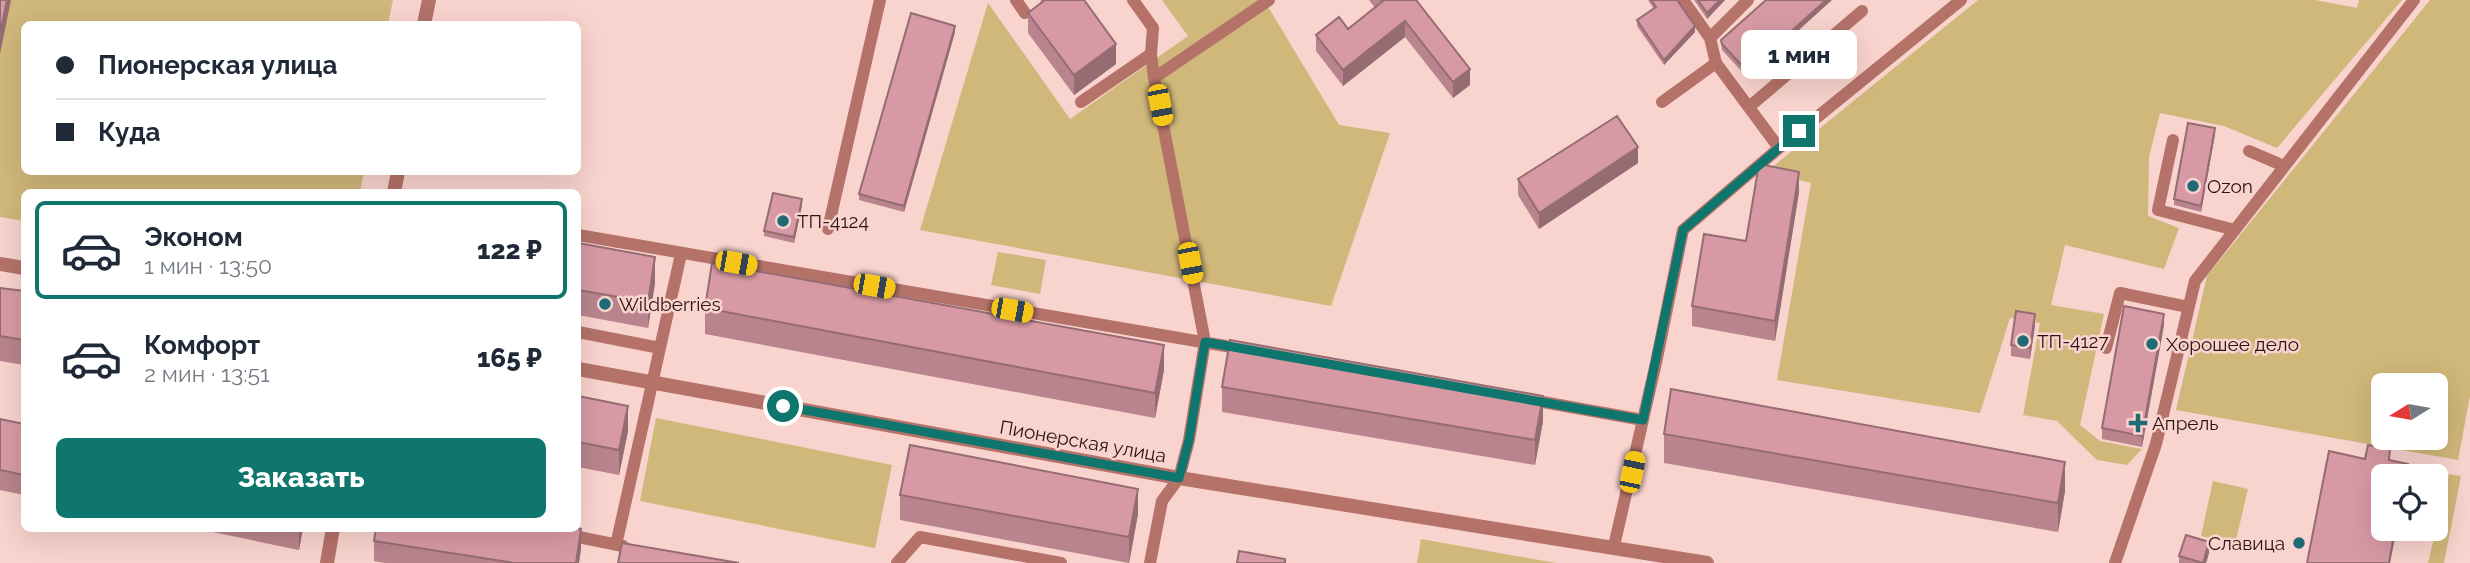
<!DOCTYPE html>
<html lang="ru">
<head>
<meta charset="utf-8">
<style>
  :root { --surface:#fff; --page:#f6f6f7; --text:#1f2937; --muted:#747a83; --line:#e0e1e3; --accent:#0f766e }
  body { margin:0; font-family:Raleway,sans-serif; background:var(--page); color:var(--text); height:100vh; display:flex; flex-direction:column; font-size:26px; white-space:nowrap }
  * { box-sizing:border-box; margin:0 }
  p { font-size:23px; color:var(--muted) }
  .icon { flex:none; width:38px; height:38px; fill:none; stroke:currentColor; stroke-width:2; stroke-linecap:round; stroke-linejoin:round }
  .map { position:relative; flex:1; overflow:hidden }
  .details { position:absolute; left:21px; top:189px; width:560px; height:343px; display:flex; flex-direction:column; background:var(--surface); border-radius:10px; box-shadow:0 7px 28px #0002 }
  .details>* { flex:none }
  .guide { position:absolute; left:21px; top:21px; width:560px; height:154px; border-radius:10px; box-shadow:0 7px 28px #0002; display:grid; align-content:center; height:154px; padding:0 35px; background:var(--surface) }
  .needle { width:46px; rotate:259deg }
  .fabs { position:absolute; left:2371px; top:373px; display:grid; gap:14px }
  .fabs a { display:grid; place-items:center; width:77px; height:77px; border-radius:10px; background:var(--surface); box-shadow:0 7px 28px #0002; font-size:35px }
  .end { position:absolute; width:32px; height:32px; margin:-16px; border:9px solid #0f766e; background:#fff; box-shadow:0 0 0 4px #fff }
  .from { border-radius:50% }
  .bubble { position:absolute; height:49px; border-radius:10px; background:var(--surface); box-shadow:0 7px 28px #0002; font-size:23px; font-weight:800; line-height:49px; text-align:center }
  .car { position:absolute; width:21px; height:42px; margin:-21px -10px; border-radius:9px; box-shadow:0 0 5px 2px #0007; background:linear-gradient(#f5c518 24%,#345 0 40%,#f5c518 0 76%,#345 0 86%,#f5c518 0) }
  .guide b { display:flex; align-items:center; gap:24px; height:66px; font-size:26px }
  .guide b+b { border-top:2px solid var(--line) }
  .guide i { width:18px; height:18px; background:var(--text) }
  ul { padding:12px 0 0; list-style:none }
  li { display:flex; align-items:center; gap:21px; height:98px; margin:0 14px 10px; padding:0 21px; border:4px solid transparent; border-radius:10px }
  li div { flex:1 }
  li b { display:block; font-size:26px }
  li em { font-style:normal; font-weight:800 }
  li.active { border-color:var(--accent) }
  li>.icon { width:63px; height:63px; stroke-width:1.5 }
  .cta { display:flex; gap:14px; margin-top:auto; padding:14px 35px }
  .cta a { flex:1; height:80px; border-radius:10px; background:var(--accent); color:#fff; font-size:28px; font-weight:800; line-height:80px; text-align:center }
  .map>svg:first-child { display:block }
</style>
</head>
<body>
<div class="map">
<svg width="2470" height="563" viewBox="0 0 2470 563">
  <rect width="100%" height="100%" fill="#f9d3cd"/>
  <path fill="#d0b77a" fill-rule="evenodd" d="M0 0H393L388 24H24V172H364L360 192H24V221L0 217Z
    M1162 0H1264L1339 125 1390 133 1331 306 920 230 988 3 1070 119 1188 36Z
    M1978 0H2315L2357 8 2359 0H2402L2277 148 2224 126 2160 113 2149 157 2148 216 2179 228 2164 269 2065 245 2051 305 2104 314 2080 425 2100 441 2142 449 2127 465 2097 460 2057 421 2023 415 2040 323 2010 318 1980 413 1777 380 1811 183 1766 172Z
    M2430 0H2470V396L2458 460 2176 410 2207 276ZM2384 385H2436V438H2384Z
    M998 252 1046 260 1040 294 991 285Z
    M656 418 892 465 875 548 640 501Z
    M2449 474 2461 476 2444 563H2428Z
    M2213 481 2248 489 2235 544 2201 536Z
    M1421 539 1556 563H1417Z"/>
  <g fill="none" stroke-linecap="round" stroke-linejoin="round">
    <path stroke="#b47269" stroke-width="12" d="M1016 0 1025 13
      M1133 0 1153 28 1151 54 1154 78 1205 342 1189 440 1179 478 1162 501 1150 563
      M1683 0 1710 38 1716 63 1779 148
      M1710 38 1748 0
      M1154 78 1269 0
      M1081 102 1151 54
      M1662 102 1716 63
      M1749 107 1862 11
      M2173 140 2158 210 2235 230
      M2249 151 2284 166
      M828 229 880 0
      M578 235 1243 349
      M578 332 660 348
      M2106 348 2120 293 2188 307
      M1526 399 1643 420
      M534 528 623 546
      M616 545 681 254
      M1614 546 1656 363 1683 230 1772 154 1961 0
      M897 563 920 537 1061 563
      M2115 563 2156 444 2195 281 2414 0"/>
    <path stroke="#b47269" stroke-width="14" d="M0 264 24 268
      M578 369 1179 478 1707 563"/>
    <path stroke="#b47269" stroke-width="14" d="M424 24 429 0
      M394 192 398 172
      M327 563 333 528"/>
  </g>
  <path fill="#b9848d" d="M1040 0H1084L1116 64 1074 95 1028 33V13L1042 2Z
    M1369 0H1416L1470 85 1453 98 1405 37 1343 86 1316 51V35L1348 29 1375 8Z
    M1648 0H1677L1695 32 1664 65 1637 26V20L1654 9Z
    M1694 0H1725L1707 19Z
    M1766 0 1747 77 1722 50 1721 40Z
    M955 32 904 212 859 200V194Z
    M2215 134 2201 212 2174 205V199Z
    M1638 163 1539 229 1518 195V179Z
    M1799 192 1775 341 1692 326V306L1746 241Z
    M802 205 794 243 764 236V231Z
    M578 243 655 283 648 328 578 315Z
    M0 288 24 291V365L0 361Z
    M705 308 1164 370 1155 418 705 334Z
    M2035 325 2030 359 2011 356V345Z
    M2164 325 2142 447 2102 439V428Z
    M1222 387 1543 421 1535 465 1222 412Z
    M578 396 628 431 619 475 578 467Z
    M0 419 24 424V495L0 490Z
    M1664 434 2065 491 2058 532 1664 463Z
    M900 495 1138 514 1129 563 900 520Z
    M193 528H303L299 550Z
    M374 541 581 549 579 563H385L374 561Z
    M2209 553 2206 563H2179V556Z"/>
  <path fill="#966c73" d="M7 0H11L0 54V34Z
    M1720 0H1725L1707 19V13Z
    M1826 0H1832L1747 77V71Z
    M1405 21V37L1343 86V70Z
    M955 26V32L904 212V206Z
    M1695 26V32L1664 65V60Z
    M1116 44V64L1074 95V75Z
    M1470 69V85L1453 98V82Z
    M2215 128V134L2201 212V206Z
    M1638 147V163L1539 229V213Z
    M1799 172V192L1775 341V321Z
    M802 199V205L794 243V237Z
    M655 257V283L648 328V302Z
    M2035 314V325L2030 359V348Z
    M2164 314V325L2142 447V436Z
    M1164 345V370L1155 418V393Z
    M1543 396V421L1535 465V440Z
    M628 406V431L619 475V450Z
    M2065 462V491L2058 532V503Z
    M1138 489V514L1129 563V537Z
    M299 528H303L299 550Z
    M2395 528H2397L2390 563H2389Z
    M581 529V549L579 563H576Z
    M2209 542V553L2206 563H2203Z"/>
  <path fill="#d79aa4" stroke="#966c73" stroke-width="2" d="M0 0H7L0 34Z
    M1045 0H1084L1116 44 1074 75 1028 13Z
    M1382 0H1416L1470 69 1453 82 1405 21 1343 70 1316 35 1339 17 1348 29 1383 1Z
    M1651 0H1677L1695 26 1664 60 1637 20 1656 7Z
    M1698 0H1720L1707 13Z
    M1766 0H1826L1747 71 1722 44 1721 40Z
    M911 13 955 26 904 206 859 194Z
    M1617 116 1638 147 1539 213 1518 179Z
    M2188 123 2215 128 2201 206 2174 199Z
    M1759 164 1799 172 1775 321 1692 306 1704 234 1746 241Z
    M773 193 802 199 794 237 764 231Z
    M578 243 655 257 648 302 578 290Z
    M712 263 1164 345 1155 393 705 308Z
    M0 288 24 291V340L0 336Z
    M2124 306 2164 314 2142 436 2102 428Z
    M2016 311 2035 314 2030 348 2011 345Z
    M1230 340 1543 396 1535 440 1222 387Z
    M1671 389 2065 462 2058 503 1664 434Z
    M578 396 628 406 619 450 578 442Z
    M0 419 24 424V475L0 470Z
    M910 445 1138 489 1129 537 900 495Z
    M2368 445 2390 449 2389 460 2408 464 2406 476H2384V528H2395L2389 563H2307L2329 451 2365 459Z
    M376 528H578L581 529 576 563H514L374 541Z
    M2186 535 2209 542 2203 563 2179 556Z
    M622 543 739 563H618Z
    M1239 551 1285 559V563H1237Z"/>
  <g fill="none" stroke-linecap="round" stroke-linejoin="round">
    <path stroke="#0f766e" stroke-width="9" d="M783 406 1179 478 1189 440 1205 342 1643 420 1683 230 1799 131"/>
  </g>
  <g fill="#206a75" stroke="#f9d3cd" stroke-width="2.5">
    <circle cx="2193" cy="186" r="7"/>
    <circle cx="783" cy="221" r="7"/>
    <circle cx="605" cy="304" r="7"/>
    <circle cx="2023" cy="341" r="7"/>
    <circle cx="2152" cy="344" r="7"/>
    <path d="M2134.5 412.5h7v7h7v7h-7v7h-7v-7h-7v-7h7z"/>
    <circle cx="2299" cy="543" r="7"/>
  </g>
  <g text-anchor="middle" stroke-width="5" stroke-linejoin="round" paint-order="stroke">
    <g font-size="19" fill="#2b1512" stroke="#f9d3cd" text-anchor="start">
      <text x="2207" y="193">Ozon</text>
      <text x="797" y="228">ТП-4124</text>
      <text x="619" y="311">Wildberries</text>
      <text x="2037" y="348">ТП-4127</text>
      <text x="2166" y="351">Хорошее дело</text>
      <text x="2152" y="430">Апрель</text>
      <text x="2285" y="550" text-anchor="end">Славица</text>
    </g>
    <g font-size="19" fill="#2b1512" stroke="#f9d3cd">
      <text transform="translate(1083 441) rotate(10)" y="7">Пионерская улица</text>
    </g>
  </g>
</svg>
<div class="fabs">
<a><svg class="needle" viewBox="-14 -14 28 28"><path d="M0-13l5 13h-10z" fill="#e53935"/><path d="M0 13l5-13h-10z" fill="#747a83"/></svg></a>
<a><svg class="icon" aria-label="locate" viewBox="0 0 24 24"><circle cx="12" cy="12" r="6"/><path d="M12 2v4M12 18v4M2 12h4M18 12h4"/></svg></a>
</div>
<i class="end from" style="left:783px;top:406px"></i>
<i class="end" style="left:1799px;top:131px"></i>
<div class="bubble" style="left:1741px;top:30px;width:116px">1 мин</div>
<i class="car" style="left:1160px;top:105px;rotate:169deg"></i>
<i class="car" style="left:736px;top:263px;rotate:100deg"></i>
<i class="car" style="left:1190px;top:263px;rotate:169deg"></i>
<i class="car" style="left:874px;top:286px;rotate:100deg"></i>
<i class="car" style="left:1012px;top:310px;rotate:100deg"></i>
<i class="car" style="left:1632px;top:472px;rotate:12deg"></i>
<div class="guide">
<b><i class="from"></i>Пионерская улица</b>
<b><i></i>Куда</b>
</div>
<section class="details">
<ul>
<li class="active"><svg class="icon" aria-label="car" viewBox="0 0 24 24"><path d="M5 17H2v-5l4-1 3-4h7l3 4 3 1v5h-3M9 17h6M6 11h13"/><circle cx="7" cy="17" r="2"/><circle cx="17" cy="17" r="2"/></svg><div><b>Эконом</b><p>1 мин · 13:50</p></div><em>122 ₽</em></li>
<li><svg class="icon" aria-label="car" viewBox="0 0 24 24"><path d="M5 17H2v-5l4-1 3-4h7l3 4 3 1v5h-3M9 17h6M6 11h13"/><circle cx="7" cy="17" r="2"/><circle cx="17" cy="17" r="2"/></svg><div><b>Комфорт</b><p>2 мин · 13:51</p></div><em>165 ₽</em></li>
</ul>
<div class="cta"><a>Заказать</a></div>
</section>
</div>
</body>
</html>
